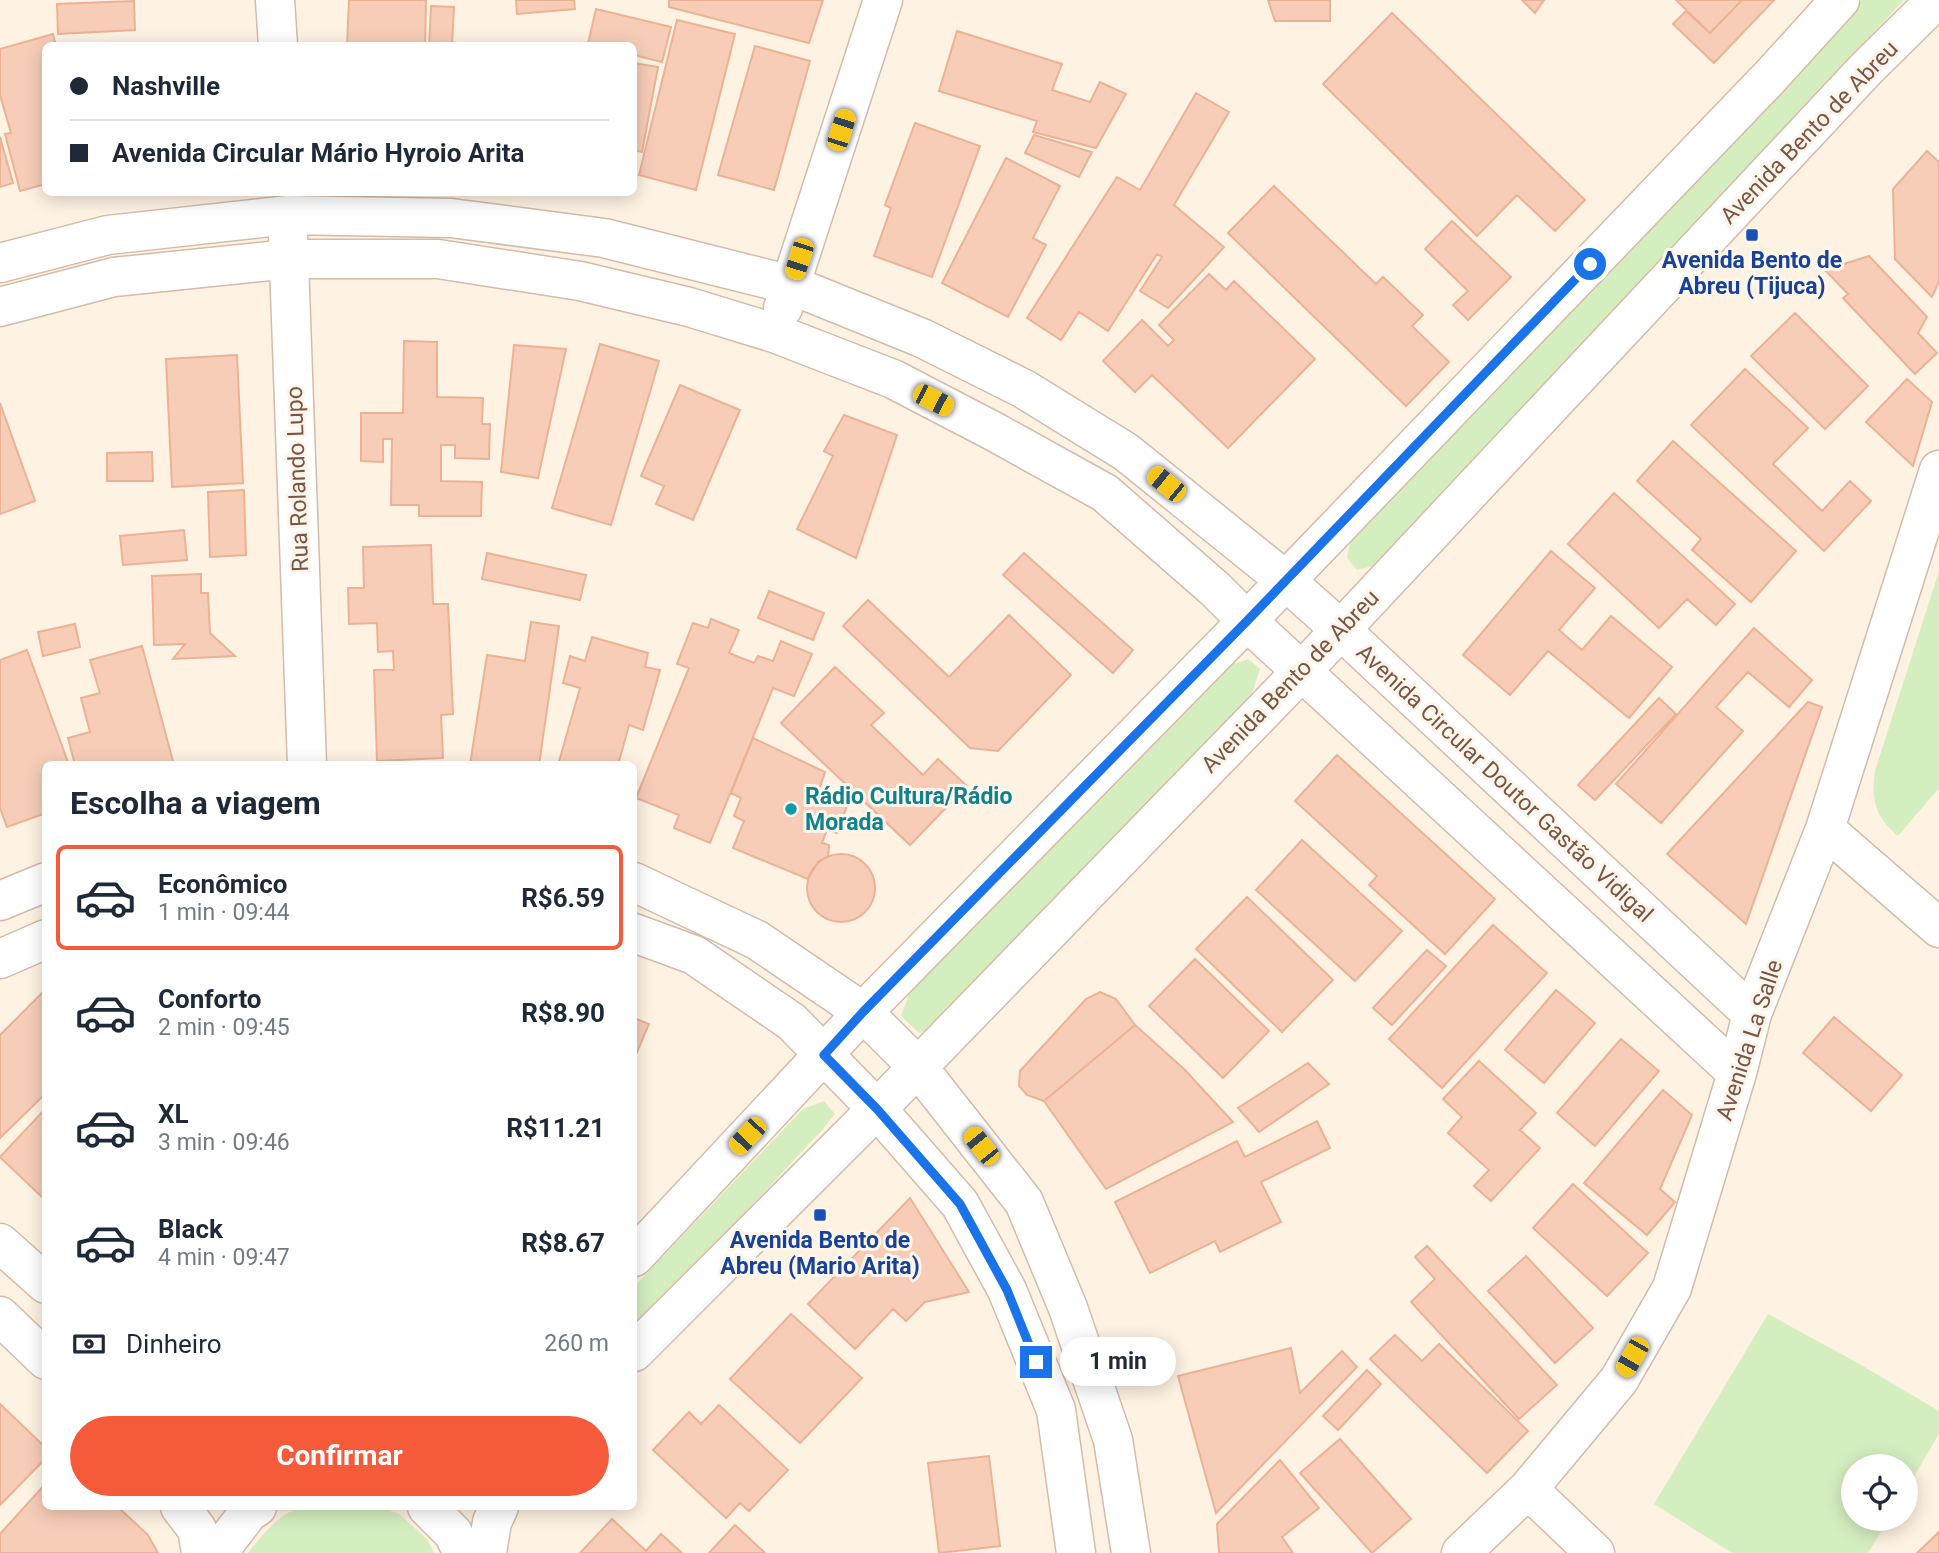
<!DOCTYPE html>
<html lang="pt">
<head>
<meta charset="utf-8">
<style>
  :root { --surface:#fff; --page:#f6f6f7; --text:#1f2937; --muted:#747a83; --line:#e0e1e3; --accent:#f55b3b }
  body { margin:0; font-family:Roboto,sans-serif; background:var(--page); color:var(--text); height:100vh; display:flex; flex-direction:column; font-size:26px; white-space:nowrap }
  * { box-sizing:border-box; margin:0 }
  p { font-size:23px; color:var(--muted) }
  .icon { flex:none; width:38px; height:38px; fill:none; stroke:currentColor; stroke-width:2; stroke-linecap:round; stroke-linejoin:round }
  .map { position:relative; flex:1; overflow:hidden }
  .sheet { position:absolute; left:42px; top:761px; width:595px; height:749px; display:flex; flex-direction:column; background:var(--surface); border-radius:10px; box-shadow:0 4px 18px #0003 }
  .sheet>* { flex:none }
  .top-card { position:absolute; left:42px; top:42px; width:595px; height:154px; border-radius:10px; box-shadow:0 4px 18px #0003; display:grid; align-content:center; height:154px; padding:0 28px; background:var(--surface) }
  .controls { position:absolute; left:1841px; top:1454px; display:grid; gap:14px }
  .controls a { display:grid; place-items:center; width:77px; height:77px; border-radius:50%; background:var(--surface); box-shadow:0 4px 18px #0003; font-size:35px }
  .end { position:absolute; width:32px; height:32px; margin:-16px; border:9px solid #1a73e8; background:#fff; box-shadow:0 0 0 4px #fff }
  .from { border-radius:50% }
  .bubble { position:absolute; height:49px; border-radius:24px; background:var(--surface); box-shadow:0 4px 18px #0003; font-size:23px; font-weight:700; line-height:49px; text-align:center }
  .car { position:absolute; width:21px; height:42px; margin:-21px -10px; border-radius:9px; box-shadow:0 0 5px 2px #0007; background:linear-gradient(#f5c518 24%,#345 0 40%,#f5c518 0 76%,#345 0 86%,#f5c518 0) }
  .top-card b { display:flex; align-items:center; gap:24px; height:66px; font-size:26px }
  .top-card b+b { border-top:2px solid var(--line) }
  .top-card i { width:18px; height:18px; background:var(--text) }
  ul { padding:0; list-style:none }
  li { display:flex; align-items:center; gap:21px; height:105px; margin:0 14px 10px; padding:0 14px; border:4px solid transparent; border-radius:10px }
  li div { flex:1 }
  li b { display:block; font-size:26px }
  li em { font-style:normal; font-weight:700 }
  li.current { border-color:var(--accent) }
  li>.icon { width:63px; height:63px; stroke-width:1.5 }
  h2 { padding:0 28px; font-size:32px; line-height:84px }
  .pay { display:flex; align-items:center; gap:18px; height:77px; padding:0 28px; font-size:26px }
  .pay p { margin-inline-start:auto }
  .action { display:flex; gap:14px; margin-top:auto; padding:14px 28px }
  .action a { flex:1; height:80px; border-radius:42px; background:var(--accent); color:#fff; font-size:28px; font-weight:700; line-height:80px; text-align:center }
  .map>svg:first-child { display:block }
</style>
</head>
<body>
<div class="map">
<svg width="1939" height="1553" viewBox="0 0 1939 1553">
  <rect width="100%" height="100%" fill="#fef2e3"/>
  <path fill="#d5eec0" d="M1862 0H1904L1377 565 1357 570 1347 558 1350 543Z
    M1939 571V788L1898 836C1875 816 1871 801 1875 771Z
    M1248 659 1260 669 1252 693 947 1024 919 1033 901 1016 910 992 1225 667Z
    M824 1101 835 1114 823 1129 634 1331V1287L803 1109Z
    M1768 1314 1856 1362 1939 1411V1434L1906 1490V1466H1853V1519H1889L1868 1553H1732L1654 1504Z
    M302 1507H381L399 1514 427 1539 434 1553H248C263 1534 278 1514 302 1507Z"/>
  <path fill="#f7cdb8" stroke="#ebb296" stroke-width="2" d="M349 0H426L425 46H347Z
    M516 0H574L575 9 517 14Z
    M669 0H823L809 43 669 7Z
    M1268 0H1330V21H1275Z
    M1522 0H1544L1535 13Z
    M1676 0H1742L1710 33Z
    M1742 0H1774L1714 63 1673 24 1686 11 1710 33Z
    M134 1 135 30 58 34 57 4Z
    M431 6 454 7 452 46H429Z
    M596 9 671 27 662 62 634 55V46H595L588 44Z
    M1392 13 1585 200 1555 231 1517 195 1477 236 1323 84Z
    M677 20 735 34 696 190 639 175Z
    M957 31 1062 64 1052 90 1090 102 1100 82 1126 94 1096 148 1033 132 1037 121 939 91Z
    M53 34 56 46H46V184L20 191 5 134 11 133 0 95V49Z
    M755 46 810 61 774 190 718 175Z
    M634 63 658 67 642 152 634 150Z
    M1196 93 1229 112 1174 205 1224 247 1168 308 1140 291 1162 257 1157 254 1108 331 1079 312 1061 340 1027 318 1117 177 1140 190Z
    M915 123 980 146 932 277 874 256 891 208 885 205Z
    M1034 135 1092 152 1079 177 1025 153Z
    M0 137 13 183 0 187Z
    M1927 151 1939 162V282L1932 297 1895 259 1893 189Z
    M1006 158 1060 186 1033 238 1046 245 1008 317 942 283Z
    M1274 186 1376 284 1383 277 1423 315 1412 326 1449 362 1406 406 1228 233Z
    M1452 221 1511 277 1468 320 1453 305 1468 291 1425 249Z
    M1869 256 1927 317 1918 333 1937 353 1915 374 1843 298 1848 294 1825 270Z
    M1209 274 1226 290 1234 281 1315 359 1228 448 1152 375 1135 392 1103 361 1142 320 1168 346 1174 340 1159 325Z
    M1795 313 1868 386 1825 429 1751 356Z
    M404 341 437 342V397L483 398 482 424H490L489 459 455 458V445H441V481L482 482 481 516H419V505H391L392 439H383V462L361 461V413H403Z
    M600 344 659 361 611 525 552 508Z
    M514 345 566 349 538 478 501 472Z
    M237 355 243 483 172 487 166 359Z
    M1745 369 1808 428 1773 464 1822 511 1850 481 1871 501 1824 551 1691 425Z
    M1907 379 1932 402 1913 466 1866 422Z
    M680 385 740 410 693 520 656 504 664 486 641 476Z
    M0 403 35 501 0 514Z
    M844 415 897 435 856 558 797 529 833 456 824 451Z
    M1673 441 1796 551 1751 602 1692 550 1701 539 1637 481Z
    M152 452 153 481H107V453Z
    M244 490 246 555 210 557 208 492Z
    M1614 493 1735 604 1716 625 1687 599 1659 628 1568 544Z
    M184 530 187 560 123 565 120 536Z
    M431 545 433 604H448L453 714 441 715 443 758 377 761 374 670H394L393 651 378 652 377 623 349 624 348 588H364L363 547Z
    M1551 551 1595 588 1559 630 1582 650 1611 616 1672 667 1629 718 1548 651 1510 695 1463 655Z
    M487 553 586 575 580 600 482 579Z
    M1024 553 1133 650 1113 673 1003 575Z
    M201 574V593H208L210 633 235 656 173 659 185 644 154 645 152 576Z
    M769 591 824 613 813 640 758 618Z
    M868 600 949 677 1009 615 1071 675 998 751 970 748 843 626Z
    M711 619 739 630 729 653 754 663 758 656 773 661 781 641 812 654 794 696 773 688 710 843 674 828 679 815 636 798 689 668 677 664 693 623 708 628Z
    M531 622 559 626 539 765H470L487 655 525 661Z
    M75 624 80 647 43 656 38 632Z
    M1754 628 1812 680 1789 707 1748 672 1716 707 1743 731 1661 823 1616 784Z
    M592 637 648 653 645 667 660 670 643 730 629 725 618 765H558L580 688 563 683 570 656 585 661Z
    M142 646 174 765H75L68 738 90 732 81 698 100 693 90 660Z
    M27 650 69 765H46V813L7 827 0 808V660Z
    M835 667 884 713 871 725 923 775 938 759 967 786 910 845 781 723Z
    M1659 698 1676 714 1595 800 1578 785Z
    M1808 702 1822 707 1746 924 1667 854Z
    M753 738 825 772 819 790 848 803 837 833 827 830 822 843 829 845 828 856 818 862 808 879 733 848 744 821 734 816 741 798 731 793Z
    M1337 755 1495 899 1445 954 1369 885 1377 876 1295 801Z
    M1302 840 1402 931 1355 981 1256 890Z
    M807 888a34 34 0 1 1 68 0a34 34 0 1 1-68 0Z
    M1247 897 1333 980 1282 1032 1196 949Z
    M1493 925 1547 973 1442 1088 1389 1039Z
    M1427 950 1446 966 1392 1025 1373 1008Z
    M1195 959 1269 1031 1223 1078 1149 1006Z
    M45 990 46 1093 0 1138V1035Z
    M1556 990 1595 1023 1544 1083 1505 1050Z
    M1100 992 1116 999 1135 1025 1044 1101 1027 1095 1019 1086 1020 1071 1086 999Z
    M1834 1017 1902 1075 1871 1111 1803 1053Z
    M634 1018 649 1024 634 1059Z
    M1135 1025 1184 1069 1233 1122 1106 1189 1044 1101Z
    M1621 1039 1659 1071 1595 1146 1557 1113Z
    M1479 1061 1536 1113 1520 1130 1540 1148 1491 1201 1474 1186 1489 1170 1448 1133 1462 1117 1443 1099Z
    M1308 1063 1329 1084 1259 1132 1238 1108Z
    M1663 1090 1692 1115 1660 1189 1675 1202 1647 1235 1584 1183Z
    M46 1108V1201L0 1157Z
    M1317 1121 1330 1148 1261 1182 1281 1222 1220 1252 1215 1241 1150 1273 1115 1202 1237 1141 1245 1157Z
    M1573 1184 1648 1253 1607 1296 1533 1228Z
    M910 1198 969 1292 925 1302 906 1321 893 1309 855 1349 808 1304Z
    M1427 1246 1557 1385 1519 1419 1411 1302 1435 1279 1415 1257Z
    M1526 1256 1593 1328 1555 1363 1488 1291Z
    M791 1314 862 1378 800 1443 730 1379Z
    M1395 1335 1422 1361 1439 1344 1528 1431 1487 1473 1370 1359Z
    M1291 1348 1300 1393 1342 1351 1357 1367 1216 1513 1178 1376Z
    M1367 1370 1381 1384 1338 1430 1323 1416Z
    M0 1404 46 1448V1458L0 1505Z
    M719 1405 788 1470 749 1511 740 1503 726 1518 653 1450 689 1412 701 1424Z
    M1340 1439 1411 1519 1372 1553 1300 1473Z
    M989 1456 1000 1546 939 1553 928 1463Z
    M1280 1460 1319 1508 1282 1537 1293 1553H1219L1217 1524Z
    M46 1483V1507H122L120 1509 148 1535 158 1553H0V1534Z
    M612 1519 646 1551 661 1534 682 1553H580Z
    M735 1525 765 1553H709Z
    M1939 1532V1553H1917Z"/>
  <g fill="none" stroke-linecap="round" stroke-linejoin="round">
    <defs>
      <path id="street" d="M275 0 278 46
        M288 235 307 765
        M0 263 108 235 288 215 451 218 604 238 791 285 922 338 1024 389 1126 452 1285 580 1341 630 1752 1014
        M0 307 114 277 289 259H438L580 281 689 307 774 333 893 379 993 431 1105 493 1215 589 1247 621 1737 1073
        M783 308 883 0
        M1825 829 1939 928
        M634 882 757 940 863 1012 917 1066 1024 1202 1068 1308 1113 1440 1131 1553
        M0 901 46 882
        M634 933 694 955 792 1022 877 1109 960 1204 1007 1290 1056 1410 1076 1553
        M0 959 46 939
        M1528 1489 1595 1553
        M1461 1553 1528 1489 1619 1380 1672 1288 1737 1073 1752 1014 1825 829 1939 470"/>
      <path id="secondary" d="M0 1243 46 1284
        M634 1257 863 1012 1247 621 1769 78 1840 0
        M0 1316 46 1360
        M634 1352 877 1109 1302 671 1866 69 1936 0
        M180 1507 197 1529 201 1553
        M427 1507 453 1533 463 1553
        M220 1553 222 1547 249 1512 257 1507
        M487 1553 492 1522 499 1507"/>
    </defs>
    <use href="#street" stroke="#d4bbaa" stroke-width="41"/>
    <use href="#secondary" stroke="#d7baa8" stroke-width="41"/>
    <use href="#street" stroke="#fff" stroke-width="38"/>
    <use href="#secondary" stroke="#fff" stroke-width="38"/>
  </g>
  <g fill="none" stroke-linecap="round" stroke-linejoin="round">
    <path stroke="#1a73e8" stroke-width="9" d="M1036 1362 1007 1290 960 1204 877 1109 824 1055 863 1012 1247 621 1590 264"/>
  </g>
  <g fill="#1a4fb4" stroke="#fff6eb" stroke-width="2.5">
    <rect x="1745" y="228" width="14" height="14" rx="3.5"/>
    <rect x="813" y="1208" width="14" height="14" rx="3.5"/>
  </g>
  <circle fill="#0f9aa8" stroke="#fff6eb" stroke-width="2.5" cx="791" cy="809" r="7"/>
  <g text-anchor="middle" stroke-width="6" stroke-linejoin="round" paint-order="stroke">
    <g font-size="23" fill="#7a5546" stroke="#fff6eb">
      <text transform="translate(1809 132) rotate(-46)" y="8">Avenida Bento de Abreu</text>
      <text transform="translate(297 479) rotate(-92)" y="8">Rua Rolando Lupo</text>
      <text transform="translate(1290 681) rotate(-46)" y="8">Avenida Bento de Abreu</text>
      <text transform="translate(1505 783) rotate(43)" y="8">Avenida Circular Doutor Gastão Vidigal</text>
      <text transform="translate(1749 1040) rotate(-72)" y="8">Avenida La Salle</text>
    </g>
    <g font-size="23" font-weight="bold" fill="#164399" stroke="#fff6eb">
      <text x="1752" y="268">Avenida Bento de<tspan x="1752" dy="26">Abreu (Tijuca)</tspan></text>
      <text x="820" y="1248">Avenida Bento de<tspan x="820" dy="26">Abreu (Mario Arita)</tspan></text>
    </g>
    <g font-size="23" font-weight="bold" fill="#0d838f" stroke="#fff6eb" text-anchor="start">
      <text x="805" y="804">Rádio Cultura/Rádio<tspan x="805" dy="26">Morada</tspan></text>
    </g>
  </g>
</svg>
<div class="controls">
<a><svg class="icon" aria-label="locate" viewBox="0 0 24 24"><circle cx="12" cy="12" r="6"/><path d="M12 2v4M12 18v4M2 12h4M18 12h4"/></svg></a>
</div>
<i class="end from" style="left:1590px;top:264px"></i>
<i class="end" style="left:1036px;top:1362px"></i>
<div class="bubble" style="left:1060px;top:1337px;width:116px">1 min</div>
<i class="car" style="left:841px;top:130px;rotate:18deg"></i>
<i class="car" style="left:799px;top:259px;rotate:198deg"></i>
<i class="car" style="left:933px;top:400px;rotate:117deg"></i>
<i class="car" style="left:1166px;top:484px;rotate:309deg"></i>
<i class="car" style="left:747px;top:1136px;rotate:223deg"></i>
<i class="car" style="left:981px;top:1146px;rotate:321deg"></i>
<i class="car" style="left:1632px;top:1357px;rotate:210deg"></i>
<div class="top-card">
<b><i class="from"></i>Nashville</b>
<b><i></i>Avenida Circular Mário Hyroio Arita</b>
</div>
<section class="sheet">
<h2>Escolha a viagem</h2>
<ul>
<li class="current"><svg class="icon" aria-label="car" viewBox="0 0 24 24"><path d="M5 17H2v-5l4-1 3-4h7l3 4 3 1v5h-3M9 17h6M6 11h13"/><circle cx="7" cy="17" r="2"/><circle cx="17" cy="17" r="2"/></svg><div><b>Econômico</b><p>1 min · 09:44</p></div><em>R$6.59</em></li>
<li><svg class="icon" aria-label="car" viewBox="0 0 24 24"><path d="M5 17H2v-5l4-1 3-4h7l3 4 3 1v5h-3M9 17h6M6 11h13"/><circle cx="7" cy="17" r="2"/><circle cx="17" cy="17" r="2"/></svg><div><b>Conforto</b><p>2 min · 09:45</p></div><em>R$8.90</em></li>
<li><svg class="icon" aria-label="car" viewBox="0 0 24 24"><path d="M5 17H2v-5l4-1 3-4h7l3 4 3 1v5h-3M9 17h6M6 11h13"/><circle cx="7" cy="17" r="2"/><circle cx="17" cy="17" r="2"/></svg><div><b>XL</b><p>3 min · 09:46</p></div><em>R$11.21</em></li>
<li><svg class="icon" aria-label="car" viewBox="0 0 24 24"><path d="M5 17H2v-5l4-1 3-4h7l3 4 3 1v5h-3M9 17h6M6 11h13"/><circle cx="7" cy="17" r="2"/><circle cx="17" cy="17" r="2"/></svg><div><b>Black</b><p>4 min · 09:47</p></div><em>R$8.67</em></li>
</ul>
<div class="pay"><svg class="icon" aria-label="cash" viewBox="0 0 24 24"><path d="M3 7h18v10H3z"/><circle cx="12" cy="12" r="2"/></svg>Dinheiro<p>260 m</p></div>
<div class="action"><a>Confirmar</a></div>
</section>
</div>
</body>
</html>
